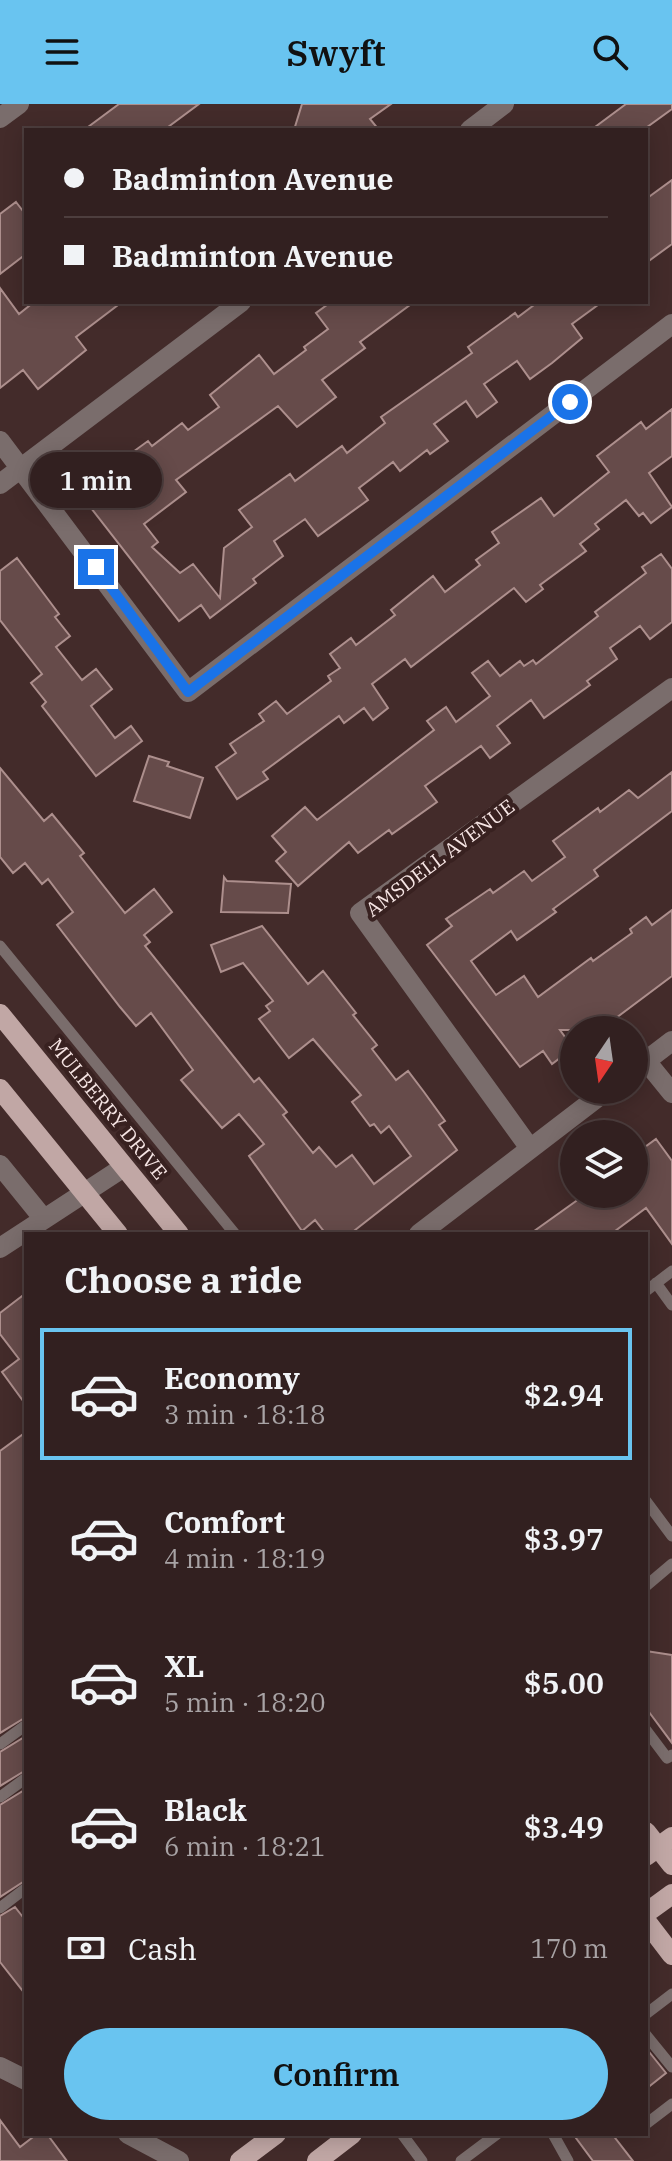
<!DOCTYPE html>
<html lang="en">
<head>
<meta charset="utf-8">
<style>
  :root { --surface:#322020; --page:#3a2829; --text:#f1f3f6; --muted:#a8a3a5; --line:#4d3e3e; --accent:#69c4f0 }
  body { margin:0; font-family:"IBM Plex Serif",serif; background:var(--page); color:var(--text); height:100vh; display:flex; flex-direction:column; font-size:30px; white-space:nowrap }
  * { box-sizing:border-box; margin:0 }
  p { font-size:26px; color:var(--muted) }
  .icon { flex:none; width:44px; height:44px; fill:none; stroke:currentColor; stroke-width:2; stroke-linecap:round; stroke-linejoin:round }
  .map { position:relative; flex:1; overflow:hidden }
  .side { position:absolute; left:24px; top:1128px; width:624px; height:904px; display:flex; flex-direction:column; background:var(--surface); border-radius:0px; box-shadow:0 4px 20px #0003,0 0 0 2px var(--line) }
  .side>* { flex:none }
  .top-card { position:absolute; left:24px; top:24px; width:624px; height:176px; border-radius:0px; box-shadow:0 4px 20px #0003,0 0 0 2px var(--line); display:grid; align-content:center; height:176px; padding:0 40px; background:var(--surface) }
  .needle { width:52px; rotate:193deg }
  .tools { position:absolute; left:560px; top:912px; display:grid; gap:16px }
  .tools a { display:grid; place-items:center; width:88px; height:88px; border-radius:50%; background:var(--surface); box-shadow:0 4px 20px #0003,0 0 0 2px var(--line); font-size:40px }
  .end { position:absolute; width:36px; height:36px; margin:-18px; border:10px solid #1a73e8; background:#fff; box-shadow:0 0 0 4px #fff }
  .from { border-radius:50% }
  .bubble { position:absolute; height:56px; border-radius:28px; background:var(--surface); box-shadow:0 4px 20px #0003,0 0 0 2px var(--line); font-size:26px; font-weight:600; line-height:56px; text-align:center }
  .top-card b { display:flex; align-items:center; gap:28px; height:76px; font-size:30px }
  .top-card b+b { border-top:2px solid var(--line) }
  .top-card i { width:20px; height:20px; background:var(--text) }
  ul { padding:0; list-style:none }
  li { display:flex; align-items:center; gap:24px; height:132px; margin:0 16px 12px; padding:0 24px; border:4px solid transparent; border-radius:0px }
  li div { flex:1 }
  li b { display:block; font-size:30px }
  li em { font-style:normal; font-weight:600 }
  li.active { border-color:var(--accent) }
  li>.icon { width:72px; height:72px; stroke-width:1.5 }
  h2 { padding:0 40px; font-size:36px; line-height:96px }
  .pay { display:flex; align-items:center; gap:20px; height:88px; padding:0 40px; font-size:30px }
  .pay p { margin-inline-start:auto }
  .button { display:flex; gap:16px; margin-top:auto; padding:16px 40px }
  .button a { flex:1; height:92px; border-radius:48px; background:var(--accent); color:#111; font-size:32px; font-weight:600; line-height:92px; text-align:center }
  header { display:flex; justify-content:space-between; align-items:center; height:104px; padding:0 40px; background:var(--accent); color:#111; font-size:36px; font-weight:600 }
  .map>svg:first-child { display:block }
</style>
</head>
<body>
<header><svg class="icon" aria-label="menu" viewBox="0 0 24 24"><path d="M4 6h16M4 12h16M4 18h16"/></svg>Swyft<svg class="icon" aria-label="search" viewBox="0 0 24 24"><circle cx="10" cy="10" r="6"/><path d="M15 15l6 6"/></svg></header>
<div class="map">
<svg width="672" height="2057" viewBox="0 0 672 2057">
  <rect width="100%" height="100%" fill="#432b2a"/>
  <path fill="#664b4a" stroke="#ad8f8d" stroke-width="2" d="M119 0H199L164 26H84Z
    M302 0H391L370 15 379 26H294Z
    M626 0H672V5L643 26H591Z
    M672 76V140L646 159V95Z
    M16 98 26 111V150L0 170V110Z
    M0 184 19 210 34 198H122L76 233 86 246 38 285 23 266 0 284Z
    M331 198H414L360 238 365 244 322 276 336 293 297 323 278 302 176 376 186 388 144 420 158 438 152 443 180 469 193 460 220 494 224 444 252 423 239 406 290 370 295 377 342 342 347 349 385 319 381 313 472 249 468 243 515 209 518 213 538 198H602L572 220 582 234 552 259 530 275 517 257 484 280 497 298 477 313 466 297 434 320 448 337 430 350 427 346 400 367 393 358 359 384 368 396 318 432 305 415 274 437 283 452 253 475 256 479 210 514 201 501 179 517 84 395 109 376 104 369 148 337 152 342 182 319 188 326 219 303 210 291 259 251 274 270 306 246 304 243 328 225 316 209Z
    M672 305V352L649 369 672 403 651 419 643 409 639 412 626 396 595 420 599 425 580 440 586 447 540 481 543 485 526 498 514 484 411 563 405 555 372 580 388 604 373 616 364 604 344 619 339 612 263 668 268 675 237 695 216 663 236 649 230 640 264 617 259 610 276 597 287 610 331 577 328 572 340 564 330 550 351 534 356 541 395 511 391 506 433 472 445 488 480 461 476 456 499 439 492 428 541 394 554 412 609 368 597 352 641 318 646 325Z
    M661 450 672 465V518L650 535 640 522 610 544 617 555 587 577 590 581 544 614 531 596 497 622 510 639 490 654 481 642 425 682 437 698 392 730 389 726 358 749 349 738 298 782 276 757 286 748 272 732 305 703 317 716 434 626 427 617 446 603 456 618 490 592 472 569 488 557 500 572 520 557 524 562 533 556 536 560 598 512 595 508 646 469 642 463Z
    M17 454 59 510 55 513 70 532 56 543 82 576 96 565 112 585 91 602 115 634 131 622 142 637 96 672 42 602 46 598 31 579 42 570 0 516V467Z
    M149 652 169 658 167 662 203 674 190 714 134 697Z
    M0 664 44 717 52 710 84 749 80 752 125 809 154 785 172 808 144 831 150 838 145 842 254 978 259 974 287 1008 283 1011 313 1049 319 1043 336 1063 352 1051 374 1080 411 1052 389 1022 381 1029 374 1020 370 1022 352 998 361 991 313 935 289 954 259 915 270 907 266 902 273 897 243 859 221 868 211 841 262 822 308 880 323 867 356 909 353 911 377 941 372 945 396 976 408 967 424 988 445 1017 439 1021 457 1046 350 1130H326L315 1116 302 1127 249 1052 264 1040 239 1010 222 1024 181 976 193 966 151 909 136 922 120 903 57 821 73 808 48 775 42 780 25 759 13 769 0 753Z
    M672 668V707L594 766 598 772 553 805 556 808 517 836 511 827 471 857 496 891 524 872 538 893 591 854 593 857 632 829 630 825 646 813 652 821 672 806V872L600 926H560L573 944 552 960 543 947 520 963 427 841 452 822 446 815 490 785 493 789 524 767 532 777 565 753 553 737 598 704 600 708 629 686 638 694Z
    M224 773 227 777 291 780 288 809 221 808Z
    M656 1035 672 1057V1140L646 1104 611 1130H530L586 1090H634V1051Z
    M26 1189V1301L2 1268 19 1255 0 1230V1209Z
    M26 1328V1613L0 1629V1347Z
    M646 1547 672 1551V1639L646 1604Z
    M26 1632V1666L0 1682V1648Z
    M26 1685V1776L0 1793V1701Z
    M15 1803 26 1817V1891L0 1858V1812Z
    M646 1944 666 1969 646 1985Z
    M0 2016 20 2043 37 2030H47L67 2057H0Z
    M573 2030H612L633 2057H593Z"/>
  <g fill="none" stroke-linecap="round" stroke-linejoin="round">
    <path stroke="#7a6d6c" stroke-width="11" d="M0 842 235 1130
      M656 1179 672 1201
      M646 1187 672 1167
      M646 1397 672 1432
      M646 1482 672 1460
      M646 1626 667 1654 672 1651
      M0 1640 26 1621
      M0 1693 26 1674
      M0 1804 26 1784
      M646 1910 672 1890
      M646 1931 672 1963
      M646 2020 672 2000
      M402 2030 422 2057
      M553 2030 568 2057
      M461 2057 497 2030"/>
    <path stroke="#7a6d6c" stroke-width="20" d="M0 14 19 0
      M470 26 504 0
      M0 337 188 588 672 220
      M0 380 241 198
      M646 957 672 989
      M634 966 672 937
      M529 1043 360 809 672 584
      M0 1061 43 1114
      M419 1130 607 986
      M0 1144 124 1063
      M0 1963 26 1976
      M128 2030 179 2057"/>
    <path stroke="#c1a7a5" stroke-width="20" d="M0 910 179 1130
      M0 985 118 1130
      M646 1728 672 1761
      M646 1752 672 1733
      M646 1809 672 1790
      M646 1817 672 1851
      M240 2057 276 2030
      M317 2057 352 2030"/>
  </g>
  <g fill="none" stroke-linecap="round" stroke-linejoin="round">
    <path stroke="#1a73e8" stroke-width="10" d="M96 463 188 588 570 298"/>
  </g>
  <g text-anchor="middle" stroke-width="8" stroke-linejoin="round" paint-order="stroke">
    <g font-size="20" fill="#f6e5e4" stroke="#382120">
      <text transform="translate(440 754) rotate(-37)" y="7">AMSDELL AVENUE</text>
      <text transform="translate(108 1005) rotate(51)" y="7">MULBERRY DRIVE</text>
    </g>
  </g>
</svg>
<div class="tools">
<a><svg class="needle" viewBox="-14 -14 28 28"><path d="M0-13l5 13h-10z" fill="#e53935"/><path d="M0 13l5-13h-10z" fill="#a8a3a5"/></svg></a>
<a><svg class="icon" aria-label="layers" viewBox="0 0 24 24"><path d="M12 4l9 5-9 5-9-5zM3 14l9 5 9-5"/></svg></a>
</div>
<i class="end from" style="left:570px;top:298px"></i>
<i class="end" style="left:96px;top:463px"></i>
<div class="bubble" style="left:30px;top:348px;width:132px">1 min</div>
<div class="top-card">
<b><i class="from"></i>Badminton Avenue</b>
<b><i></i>Badminton Avenue</b>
</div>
<section class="side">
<h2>Choose a ride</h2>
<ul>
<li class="active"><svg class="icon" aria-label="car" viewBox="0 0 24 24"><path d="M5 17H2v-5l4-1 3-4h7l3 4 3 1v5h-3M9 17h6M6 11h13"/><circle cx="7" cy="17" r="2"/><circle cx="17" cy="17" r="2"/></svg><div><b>Economy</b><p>3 min · 18:18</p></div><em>$2.94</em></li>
<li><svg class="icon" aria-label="car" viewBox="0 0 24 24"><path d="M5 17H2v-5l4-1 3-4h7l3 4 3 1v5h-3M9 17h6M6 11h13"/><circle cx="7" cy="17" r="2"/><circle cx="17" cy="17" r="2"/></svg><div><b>Comfort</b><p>4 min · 18:19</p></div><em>$3.97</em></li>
<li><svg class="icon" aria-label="car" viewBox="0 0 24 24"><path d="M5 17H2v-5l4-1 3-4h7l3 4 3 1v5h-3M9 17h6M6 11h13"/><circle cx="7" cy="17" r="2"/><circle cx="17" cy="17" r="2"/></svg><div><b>XL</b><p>5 min · 18:20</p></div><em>$5.00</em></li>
<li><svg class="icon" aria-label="car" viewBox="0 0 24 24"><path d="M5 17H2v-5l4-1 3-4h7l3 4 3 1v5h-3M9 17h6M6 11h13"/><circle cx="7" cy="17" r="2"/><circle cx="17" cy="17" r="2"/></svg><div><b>Black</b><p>6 min · 18:21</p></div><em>$3.49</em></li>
</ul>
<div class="pay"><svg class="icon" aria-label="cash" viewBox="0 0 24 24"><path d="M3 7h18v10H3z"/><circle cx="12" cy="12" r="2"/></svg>Cash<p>170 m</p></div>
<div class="button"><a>Confirm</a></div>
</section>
</div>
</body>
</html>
